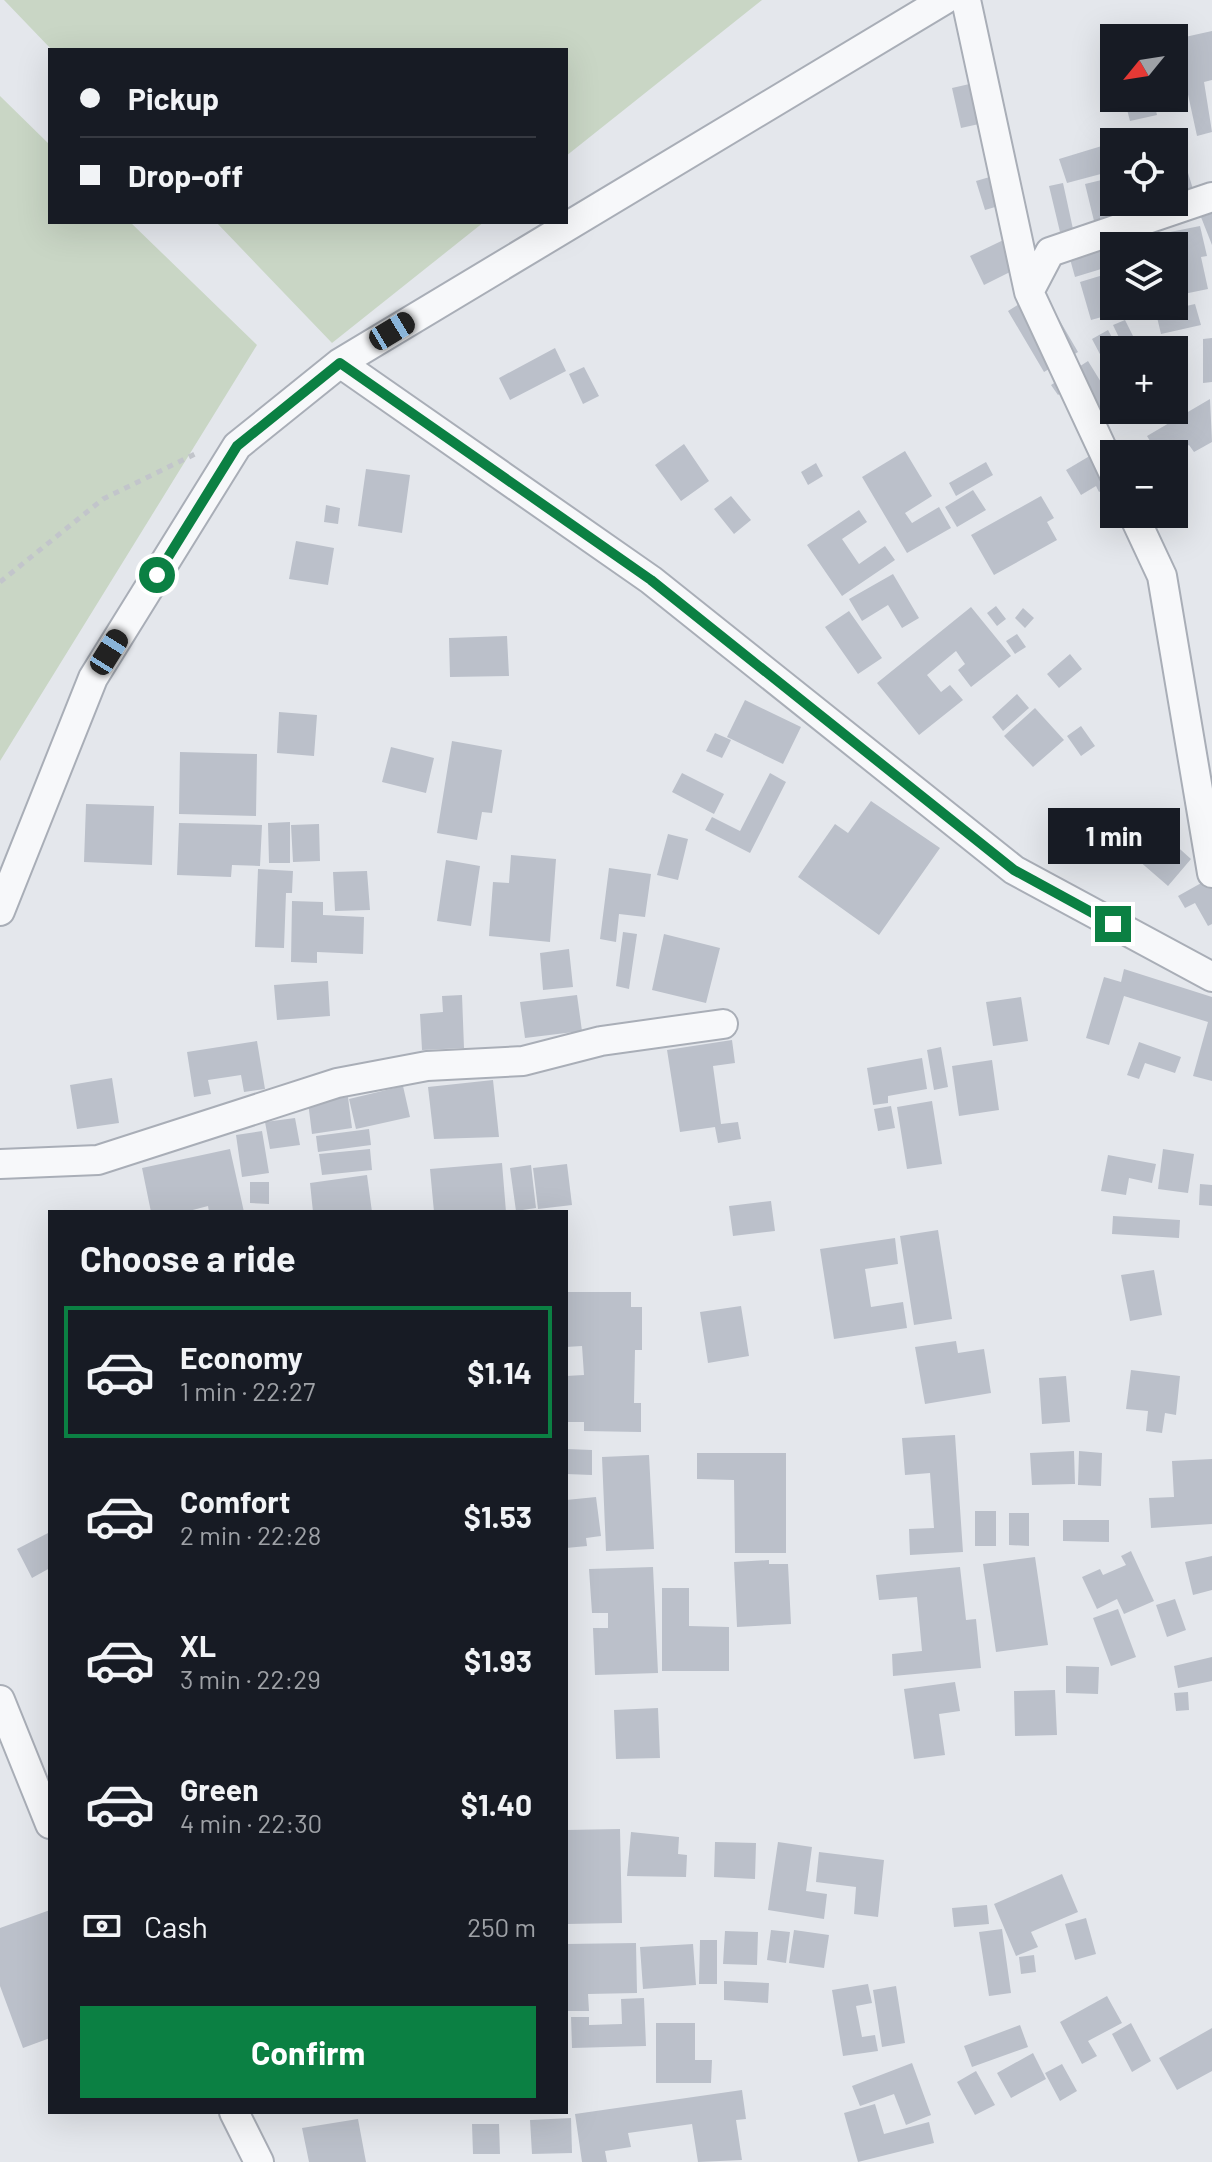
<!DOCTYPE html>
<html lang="en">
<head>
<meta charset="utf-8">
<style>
  :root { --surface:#171b24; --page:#20242c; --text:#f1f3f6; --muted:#9ea1a6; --line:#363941; --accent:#0b8043 }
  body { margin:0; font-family:Barlow,sans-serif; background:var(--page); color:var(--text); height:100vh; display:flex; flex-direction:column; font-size:30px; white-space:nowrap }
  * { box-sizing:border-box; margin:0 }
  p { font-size:26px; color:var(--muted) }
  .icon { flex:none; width:44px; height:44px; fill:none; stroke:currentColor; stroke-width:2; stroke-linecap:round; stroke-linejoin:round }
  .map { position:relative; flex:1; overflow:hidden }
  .panel { position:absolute; left:48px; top:1210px; width:520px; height:904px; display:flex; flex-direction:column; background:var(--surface); border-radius:0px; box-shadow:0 8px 32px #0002 }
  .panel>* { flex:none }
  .top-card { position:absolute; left:48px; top:48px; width:520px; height:176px; border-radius:0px; box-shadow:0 8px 32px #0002; display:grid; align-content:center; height:176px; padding:0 32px; background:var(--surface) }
  .needle { width:52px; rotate:240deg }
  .fabs { position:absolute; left:1100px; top:24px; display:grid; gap:16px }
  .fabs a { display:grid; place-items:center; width:88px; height:88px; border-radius:0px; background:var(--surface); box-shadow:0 8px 32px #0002; font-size:40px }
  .end { position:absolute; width:36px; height:36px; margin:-18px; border:10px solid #0b8043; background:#fff; box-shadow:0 0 0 4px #fff }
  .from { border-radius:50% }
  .bubble { position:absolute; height:56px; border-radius:0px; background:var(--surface); box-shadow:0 8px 32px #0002; font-size:26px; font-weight:700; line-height:56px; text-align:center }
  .car { position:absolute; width:24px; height:48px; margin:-24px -12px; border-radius:10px; box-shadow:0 0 6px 2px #0007; background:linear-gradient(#222 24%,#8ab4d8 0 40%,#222 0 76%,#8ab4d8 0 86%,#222 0) }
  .top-card b { display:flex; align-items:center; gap:28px; height:76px; font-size:30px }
  .top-card b+b { border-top:2px solid var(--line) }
  .top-card i { width:20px; height:20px; background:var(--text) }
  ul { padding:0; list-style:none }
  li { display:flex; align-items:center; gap:24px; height:132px; margin:0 16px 12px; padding:0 16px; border:4px solid transparent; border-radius:0px }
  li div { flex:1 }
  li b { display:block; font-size:30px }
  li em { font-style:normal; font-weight:700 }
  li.on { border-color:var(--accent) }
  li>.icon { width:72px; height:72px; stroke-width:1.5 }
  h2 { padding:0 32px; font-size:36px; line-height:96px }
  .pay { display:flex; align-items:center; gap:20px; height:88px; padding:0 32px; font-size:30px }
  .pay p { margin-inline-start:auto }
  .primary-button { display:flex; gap:16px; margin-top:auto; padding:16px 32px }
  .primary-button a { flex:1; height:92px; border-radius:0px; background:var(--accent); color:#fff; font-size:32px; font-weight:700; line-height:92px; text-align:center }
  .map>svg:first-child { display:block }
</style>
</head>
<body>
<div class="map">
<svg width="1212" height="2162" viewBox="0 0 1212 2162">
  <rect width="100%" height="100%" fill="#e4e7ec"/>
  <path fill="#c9d6c5" d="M4 0H762L566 156V50H52Z
    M0 96 50 145V222H130L257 345 0 761Z
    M216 222H484L332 343Z"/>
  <path fill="#bbc0ca" d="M1161 29 1163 38H1129V37Z
    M1212 31V80L1204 82 1212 132 1197 136 1176 39Z
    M987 80 997 120 961 128 952 88Z
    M1124 98H1153L1157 115 1130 121Z
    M1105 145 1112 171 1067 183 1059 159Z
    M1185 163 1196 199 1131 217 1127 202H1174V166Z
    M1010 171 1019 200 985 210 976 181Z
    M1114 177V202H1120L1123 214 1094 221 1085 184Z
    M1063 183 1073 229 1060 232 1049 186Z
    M1212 207V245L1199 212Z
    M1200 226 1207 256 1201 257 1208 289 1174 296V246H1147L1145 237Z
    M1016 234 1030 262 984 285 970 256Z
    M1114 247V306L1138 307 1091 320 1080 282 1113 272 1111 266 1075 277 1070 259Z
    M1042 290 1078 352 1044 372 1008 311Z
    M1195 304 1201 325 1161 334 1156 313Z
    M1125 320 1140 350H1125L1113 325Z
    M1108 330 1119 350H1114V381L1092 339Z
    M1212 338V382L1203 383V339Z
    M555 348 566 371 510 400 499 378Z
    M1088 361 1112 400 1094 411 1076 383 1058 395 1051 385Z
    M584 367 599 396 583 404 569 374Z
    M1210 399 1212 442 1194 452 1189 445 1178 451 1184 461 1174 466V454H1158L1147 436Z
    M1115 441 1122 454H1114V484L1099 492 1096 486 1081 495 1066 470Z
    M684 444 709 481 681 501 655 465Z
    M905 451 932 496 905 513 912 523 939 507 951 528 907 553 862 477Z
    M986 462 993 475 956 496 949 483Z
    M816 463 823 476 808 485 801 472Z
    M366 469 410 475 402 533 358 526Z
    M973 490 986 510 957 527 945 507Z
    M731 496 751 520 734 534 714 509Z
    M1041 496 1054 518 1047 522 1057 540 994 575 971 535Z
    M326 505 340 508 338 524 324 522Z
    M859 510 867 522 842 539 859 564 885 546 895 560 842 596 807 545Z
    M296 541 334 548 328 585 289 579Z
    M893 574 919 618 902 628 888 605 862 621 849 599Z
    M996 606 1006 619 997 626 987 613Z
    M971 607 1011 656 971 687 958 670 965 664 956 651 927 675 941 692 950 685 963 700 919 735 877 683Z
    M1023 608 1034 618 1025 628 1015 618Z
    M849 611 882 658 858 674 825 627Z
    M1017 634 1026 647 1015 654 1006 641Z
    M507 636 509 676 450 677 449 638Z
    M1070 654 1082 669 1059 688 1047 674Z
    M1017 694 1029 708 1003 731 992 717Z
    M745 700 801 727 783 764 727 737Z
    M1035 708 1064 740 1033 767 1004 736Z
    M279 712 317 715 314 756 277 753Z
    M1081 726 1095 746 1081 756 1067 736Z
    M715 733 731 740 722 758 706 751Z
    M452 741 502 750 492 813 482 812 477 840 437 833Z
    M391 747 434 758 426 793 382 782Z
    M180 752 257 754 256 816 179 814Z
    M682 773 724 794 714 814 672 792Z
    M770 773 786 782 750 853 705 830 712 817 740 831Z
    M871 801 940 848 879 935 798 877 835 824 848 833Z
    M86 804 154 806 152 865 84 862Z
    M290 822V863H269L268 823Z
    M179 823 262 825 260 866 232 865 231 877 177 875Z
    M319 824 320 861 293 862 291 825Z
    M1162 833 1191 859 1168 886 1138 860Z
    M668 834 688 839 678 880 657 875Z
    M511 855 556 859 550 942 489 936 493 882 509 883Z
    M446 860 480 866 471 926 437 921Z
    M609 868 651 874 645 917 619 914 616 942 600 939Z
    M258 869 293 871 292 893H286L284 948 255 947Z
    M367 871 370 910 335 911 333 872Z
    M1212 877V924L1208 926 1195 903 1185 908 1178 896Z
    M292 901 323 902V915L364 917 363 954 317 952V963L291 962Z
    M623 932 637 934 629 989 616 986Z
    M664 934 720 948 706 1003 652 990Z
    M569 949 573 987 543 990 540 953Z
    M1124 969 1212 997V1081L1193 1076 1208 1022 1124 996 1109 1045 1086 1038 1104 977 1121 982Z
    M328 981 330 1016 277 1020 274 985Z
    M462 995 464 1048 422 1050 420 1014 443 1012 442 996Z
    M577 995 582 1031 525 1038 520 1002Z
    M1021 997 1028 1041 993 1046 986 1002Z
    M732 1040 735 1063 713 1066 721 1124 738 1122 741 1139 718 1143 715 1127 680 1132 667 1050Z
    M257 1041 265 1089 244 1092 241 1075 208 1080 211 1094 194 1097 187 1052Z
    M1139 1042 1181 1057 1175 1073 1145 1063 1139 1079 1127 1075Z
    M941 1047 948 1087 934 1090 927 1050Z
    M922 1058 927 1089 888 1096V1103L873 1105 867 1068Z
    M992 1060 999 1110 959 1116 952 1066Z
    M112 1078 119 1123 77 1129 70 1085Z
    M493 1080 499 1137 434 1139 428 1087Z
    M403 1086 410 1117 356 1129 349 1099Z
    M348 1097 352 1128 312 1134 308 1102Z
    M932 1101 942 1164 907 1169 897 1107Z
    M891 1106 895 1128 878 1131 874 1109Z
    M295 1118 300 1145 270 1149 265 1122Z
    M369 1129 371 1145 318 1152 316 1136Z
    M262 1131 269 1173 242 1177 236 1135Z
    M230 1149 244 1212H209L208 1206 185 1212H151L142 1168Z
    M370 1149 372 1170 322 1175 319 1154Z
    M1163 1149 1194 1154 1188 1193 1158 1189Z
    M1108 1155 1156 1164 1152 1183 1129 1178 1126 1195 1101 1191Z
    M502 1163 506 1212H434L430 1169Z
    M567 1164 572 1205 538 1209 533 1168Z
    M531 1165 536 1208 516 1211 510 1168Z
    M367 1175 372 1212H313L310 1183Z
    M250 1182H269V1204L250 1203Z
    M1200 1184 1212 1185V1206L1199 1205Z
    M771 1201 775 1231 733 1236 729 1206Z
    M1113 1216 1180 1220 1179 1238 1112 1234Z
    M938 1230 952 1319 914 1325 900 1236Z
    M895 1238 898 1264 865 1269 871 1307 903 1302 907 1328 834 1339 820 1249Z
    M1154 1270 1162 1315 1130 1321 1121 1275Z
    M566 1292H631V1307H642V1350H635L634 1403H641V1432L584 1431V1422H566V1376L584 1375 582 1346 566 1347Z
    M741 1306 749 1356 708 1363 700 1312Z
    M956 1341 958 1353 984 1349 991 1393 925 1404 915 1347Z
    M1131 1370 1180 1376 1176 1415 1165 1413 1162 1433 1146 1431 1148 1411 1126 1409Z
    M1066 1376 1070 1422 1042 1424 1039 1378Z
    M955 1435 963 1552 910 1555 909 1529 934 1528 930 1473 905 1475 902 1438Z
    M566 1449 592 1450V1475L566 1474Z
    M1074 1451 1075 1484 1032 1485 1030 1453Z
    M1079 1451 1102 1453 1101 1486 1078 1485Z
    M697 1453H786V1553H735L734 1480 697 1479Z
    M649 1455 654 1549 606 1551 602 1457Z
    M1212 1459V1524L1151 1528 1149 1498 1174 1497 1172 1461Z
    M596 1497 601 1536 586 1538 587 1546 566 1548V1500Z
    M975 1511H996V1546H975Z
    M1009 1513H1029V1546L1009 1545Z
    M1063 1520H1109V1542L1063 1541Z
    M50 1532V1568L32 1578 17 1549Z
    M1131 1551 1154 1601 1124 1614 1117 1599 1097 1609 1082 1577 1100 1569 1103 1575 1126 1565 1121 1556Z
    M1212 1556V1590L1193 1595 1185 1562Z
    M1035 1557 1048 1645 996 1652 983 1564Z
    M769 1560V1564H788L791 1624 737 1627 734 1562Z
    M653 1567 658 1673 595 1675 593 1628H608V1613H592L589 1569Z
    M960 1567 966 1620 976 1619 981 1668 893 1676 892 1654 922 1651 917 1597 879 1600 876 1575Z
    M662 1588H689V1626L729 1627V1671H662Z
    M1175 1599 1186 1630 1167 1637 1156 1605Z
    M1118 1609 1136 1657 1111 1666 1093 1618Z
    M1212 1657V1681L1178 1688 1174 1666Z
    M1066 1666 1099 1667 1098 1694 1066 1693Z
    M955 1682 960 1711 939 1714 945 1755 914 1759 904 1689Z
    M1055 1690 1057 1735 1015 1736 1014 1691Z
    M1188 1692 1189 1710 1176 1711 1174 1693Z
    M658 1708 660 1758 616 1759 614 1710Z
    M620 1829 622 1923 566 1924V1830Z
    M631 1832 679 1837 678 1854 687 1855 686 1877 627 1876Z
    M715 1842 756 1843 755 1879 714 1877Z
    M778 1842 812 1847 806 1891 827 1894 824 1919 768 1910Z
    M819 1852 884 1860 878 1917 854 1914 856 1887 816 1882Z
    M1062 1874 1078 1912 1031 1932 1038 1947 1016 1956 994 1904Z
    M987 1905 989 1924 954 1927 952 1908Z
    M50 1910V2038L23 2048 0 1986V1928Z
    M1086 1918 1096 1954 1075 1960 1065 1924Z
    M1002 1929 1011 1993 989 1996 979 1932Z
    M771 1930 790 1932 786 1963 767 1960Z
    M794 1930 829 1935 824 1968 789 1963Z
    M725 1931 758 1932 757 1965 723 1964Z
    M700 1940H717V1984H699Z
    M636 1943 637 1993 588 1994 589 2011H566V1944Z
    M693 1944 696 1985 643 1989 640 1947Z
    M1034 1955 1036 1972 1021 1974 1019 1957Z
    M724 1981 769 1983 768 2003 724 2000Z
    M868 1984 872 2003 856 2006 862 2037 875 2035 878 2051 843 2056 832 1990Z
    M896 1986 905 2043 882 2047 873 1990Z
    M1107 1996 1122 2023 1088 2041 1097 2056 1082 2064 1060 2022Z
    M644 1998 646 2046 572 2048 571 2017H589V2025L622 2024 621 1999Z
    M656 2023H695V2060H712L711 2083H656Z
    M1131 2023 1151 2061 1132 2072 1112 2034Z
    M1020 2025 1028 2047 972 2067 964 2046Z
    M1212 2028V2071L1177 2090 1159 2058Z
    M1033 2053 1046 2079 1011 2098 997 2073Z
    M912 2063 931 2115 906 2125 894 2094 860 2106 852 2086Z
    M1062 2064 1077 2091 1060 2101 1045 2073Z
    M976 2071 995 2105 975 2115 957 2082Z
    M742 2090 746 2119 736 2120 742 2160 698 2162 692 2124 628 2133 631 2147 605 2151 607 2162H582L575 2114Z
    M875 2104 884 2134 929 2122 934 2143 858 2162 844 2113Z
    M571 2118 572 2153 532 2154 530 2120Z
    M358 2119 366 2162H309L302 2128Z
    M472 2124H499L500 2154H473Z"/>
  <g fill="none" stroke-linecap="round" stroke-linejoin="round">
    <defs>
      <path id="minor" d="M966 0 1029 292 1114 474
        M1029 292 1050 252 1212 197
        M340 363 651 580 1014 870 1212 977
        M1133 514 1162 576 1212 873
        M0 911 93 678 237 446 340 363 944 0
        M0 1164 98 1160 337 1083 427 1066 523 1061 601 1041 723 1024
        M0 1700 50 1824
        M234 2112 259 2162"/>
    </defs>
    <use href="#minor" stroke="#a9aeb7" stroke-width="32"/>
    <path stroke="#c2c5cb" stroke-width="5" stroke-dasharray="6 6" stroke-linecap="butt" d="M0 582 103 499 195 454"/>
    <use href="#minor" stroke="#f7f8fa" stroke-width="28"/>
  </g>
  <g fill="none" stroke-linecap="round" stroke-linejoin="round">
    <path stroke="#0b8043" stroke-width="10" d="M157 575 237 446 340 363 651 580 1014 870 1113 924"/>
  </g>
</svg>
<div class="fabs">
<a><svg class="needle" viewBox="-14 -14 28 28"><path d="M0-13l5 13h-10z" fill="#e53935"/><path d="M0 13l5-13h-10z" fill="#9ea1a6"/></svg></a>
<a><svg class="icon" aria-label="locate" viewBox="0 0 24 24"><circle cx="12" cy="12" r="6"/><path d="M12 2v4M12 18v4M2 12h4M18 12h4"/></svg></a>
<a><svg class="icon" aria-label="layers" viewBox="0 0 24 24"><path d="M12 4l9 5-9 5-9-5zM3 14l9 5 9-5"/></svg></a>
<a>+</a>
<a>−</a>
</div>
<i class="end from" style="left:157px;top:575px"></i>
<i class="end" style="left:1113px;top:924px"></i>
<div class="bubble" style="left:1048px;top:808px;width:132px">1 min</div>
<i class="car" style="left:392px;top:331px;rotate:59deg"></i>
<i class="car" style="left:109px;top:652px;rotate:32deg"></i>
<div class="top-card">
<b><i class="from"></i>Pickup</b>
<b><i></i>Drop-off</b>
</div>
<section class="panel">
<h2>Choose a ride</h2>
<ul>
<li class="on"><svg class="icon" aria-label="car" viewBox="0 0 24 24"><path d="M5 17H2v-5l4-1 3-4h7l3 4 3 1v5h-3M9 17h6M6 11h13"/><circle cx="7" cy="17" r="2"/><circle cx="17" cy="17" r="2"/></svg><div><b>Economy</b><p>1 min · 22:27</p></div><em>$1.14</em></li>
<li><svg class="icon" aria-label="car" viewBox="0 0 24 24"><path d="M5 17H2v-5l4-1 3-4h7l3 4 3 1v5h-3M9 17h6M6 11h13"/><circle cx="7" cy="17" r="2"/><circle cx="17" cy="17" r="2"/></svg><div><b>Comfort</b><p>2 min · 22:28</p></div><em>$1.53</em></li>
<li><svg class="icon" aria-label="car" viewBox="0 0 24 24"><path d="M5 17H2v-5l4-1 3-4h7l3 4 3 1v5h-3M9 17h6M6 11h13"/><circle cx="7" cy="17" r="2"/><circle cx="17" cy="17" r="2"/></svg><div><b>XL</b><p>3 min · 22:29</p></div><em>$1.93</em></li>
<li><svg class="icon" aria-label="car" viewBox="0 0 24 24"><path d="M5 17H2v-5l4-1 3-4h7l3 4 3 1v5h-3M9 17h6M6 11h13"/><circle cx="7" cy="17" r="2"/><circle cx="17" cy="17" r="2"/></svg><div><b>Green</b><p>4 min · 22:30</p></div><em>$1.40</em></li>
</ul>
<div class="pay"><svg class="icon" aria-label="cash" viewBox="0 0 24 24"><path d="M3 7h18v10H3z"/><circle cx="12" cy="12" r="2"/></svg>Cash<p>250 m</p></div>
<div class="primary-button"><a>Confirm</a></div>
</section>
</div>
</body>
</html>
